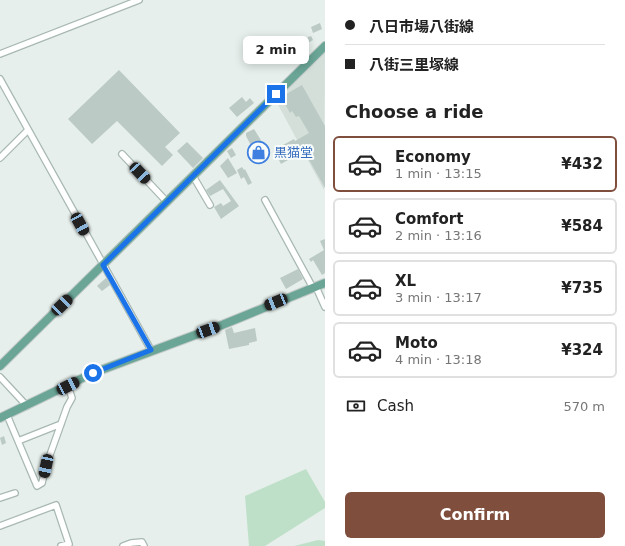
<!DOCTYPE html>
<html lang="en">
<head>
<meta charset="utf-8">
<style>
  :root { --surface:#fff; --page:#f2f2f2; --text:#222; --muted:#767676; --line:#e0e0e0; --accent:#804e3d }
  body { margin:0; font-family:"DejaVu Sans","Noto Sans JP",sans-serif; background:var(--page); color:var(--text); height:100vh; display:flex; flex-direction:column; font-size:15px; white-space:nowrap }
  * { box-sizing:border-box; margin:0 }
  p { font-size:13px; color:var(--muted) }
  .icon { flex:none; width:22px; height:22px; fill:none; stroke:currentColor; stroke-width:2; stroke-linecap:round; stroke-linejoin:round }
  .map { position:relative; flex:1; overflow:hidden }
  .side { display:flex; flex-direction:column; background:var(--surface); width:300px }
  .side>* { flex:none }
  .guide { display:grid; align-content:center; height:88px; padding:0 20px; background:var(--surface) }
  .end { position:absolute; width:18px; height:18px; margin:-9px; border:5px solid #1a73e8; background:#fff; box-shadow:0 0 0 2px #fff }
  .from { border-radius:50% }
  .bubble { position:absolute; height:28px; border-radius:6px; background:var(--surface); box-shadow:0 2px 10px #0003; font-size:13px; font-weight:700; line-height:28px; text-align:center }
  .car { position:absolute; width:12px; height:24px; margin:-12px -6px; border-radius:5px; box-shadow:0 0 3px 1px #0007; background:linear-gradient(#222 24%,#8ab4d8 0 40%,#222 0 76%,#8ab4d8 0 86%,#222 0) }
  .guide b { display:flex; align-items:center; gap:14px; height:38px; font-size:15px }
  .guide b+b { border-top:1px solid var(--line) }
  .guide i { width:10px; height:10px; background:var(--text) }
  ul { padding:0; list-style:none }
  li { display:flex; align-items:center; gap:12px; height:56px; margin:0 8px 6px; padding:0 12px; border:2px solid var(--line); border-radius:6px }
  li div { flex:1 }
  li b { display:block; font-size:15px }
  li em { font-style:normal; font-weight:700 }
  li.active { border-color:var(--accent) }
  li>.icon { width:36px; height:36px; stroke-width:1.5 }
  h2 { padding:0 20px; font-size:18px; line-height:48px }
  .pay { display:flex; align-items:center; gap:10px; height:44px; padding:0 20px; font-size:15px }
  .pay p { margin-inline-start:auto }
  .cta { display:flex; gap:8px; margin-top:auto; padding:8px 20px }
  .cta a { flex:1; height:46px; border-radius:6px; background:var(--accent); color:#fff; font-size:16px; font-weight:700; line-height:46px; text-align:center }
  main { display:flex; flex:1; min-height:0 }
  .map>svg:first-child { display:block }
</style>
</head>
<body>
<main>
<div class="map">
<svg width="325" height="546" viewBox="0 0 325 546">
  <rect width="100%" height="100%" fill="#e6efeb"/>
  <path fill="#d4dfda" d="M322 53H325L324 190 275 99Z"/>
  <path fill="#bfe0c8" d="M306 469 325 502V508L265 546H249L245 496Z
    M318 540 325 541V546H294Z"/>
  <path fill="#bbcac4" d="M320 23 322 29 313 33 311 27Z
    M311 36 313 40 308 43 306 38Z
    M119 70 180 133 165 147 173 155 162 166 117 121 92 144 68 119Z
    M302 85 325 126V188L304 151 281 164 274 150 294 139 295 141 309 133 299 116 296 117 292 111 290 113 281 97Z
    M242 97 246 102 250 98 254 103 237 117 229 108Z
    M254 129 267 150V153L260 157 256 155 246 136V133Z
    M187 142 203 158 193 168 177 151Z
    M232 148 236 155 231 158 227 151Z
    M228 158 237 173 228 178 220 166Z
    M242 167 244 170 245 169 252 183 248 185 244 177 241 179 237 170Z
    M220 180 239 206 221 219 214 207 221 203 223 206 231 201 223 189 210 196 206 190Z
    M325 239V273L322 275 313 260 311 262 309 259 324 250 320 241Z
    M298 269 303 279 286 289 280 278Z
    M106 278 110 285 102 291 97 286Z
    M232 327 234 333 255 328 257 341 249 343V345L229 349 225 330Z
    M4 436 6 443 2 445 0 438Z"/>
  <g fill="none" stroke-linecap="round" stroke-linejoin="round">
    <defs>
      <path id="minor" d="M0 54 139 0
        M0 79 151 350
        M122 154 167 202
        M0 158 28 130
        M193 176 210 205
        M265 200 313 288
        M316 287 325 307
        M0 377 27 406
        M7 415 37 486 42 483 46 466 67 407 72 398 68 386
        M18 441 61 424
        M0 498 15 493
        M0 526 56 505 69 544 61 546
        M123 546 131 543 142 542 144 546"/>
      <path id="primary" d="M0 366 325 46
        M0 418 93 373 222 325 325 283"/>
    </defs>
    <use href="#minor" stroke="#a8b8b2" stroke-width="8"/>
    <use href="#primary" stroke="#c2cac8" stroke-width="10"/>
    <use href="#minor" stroke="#fff" stroke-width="5.5"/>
    <use href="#primary" stroke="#6aa596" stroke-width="8"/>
  </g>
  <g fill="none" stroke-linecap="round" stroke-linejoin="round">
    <path stroke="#1a73e8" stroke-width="5" d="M93 373 151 350 103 265 276 94"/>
  </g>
  <defs>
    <symbol id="shop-ring" viewBox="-11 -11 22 22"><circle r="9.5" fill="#f7fbf9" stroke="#3f7fe0" stroke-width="1.5"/><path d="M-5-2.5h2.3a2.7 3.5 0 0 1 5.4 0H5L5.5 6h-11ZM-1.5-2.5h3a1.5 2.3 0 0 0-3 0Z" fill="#3f7fe0"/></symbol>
  </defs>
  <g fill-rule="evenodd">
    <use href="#shop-ring" x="246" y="140" width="25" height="25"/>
  </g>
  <g text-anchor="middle" stroke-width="4" stroke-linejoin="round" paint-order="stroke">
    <g font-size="13" fill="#366cbe" stroke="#f7fbf9" text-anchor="start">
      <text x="274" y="157">黒猫堂</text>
    </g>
  </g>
</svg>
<i class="end from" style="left:93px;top:373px"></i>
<i class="end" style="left:276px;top:94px"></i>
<div class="bubble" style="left:243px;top:36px;width:66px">2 min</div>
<i class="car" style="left:140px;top:173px;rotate:137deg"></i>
<i class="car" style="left:80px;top:224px;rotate:151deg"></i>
<i class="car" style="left:276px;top:302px;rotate:248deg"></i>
<i class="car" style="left:62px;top:305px;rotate:46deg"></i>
<i class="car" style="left:208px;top:330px;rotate:70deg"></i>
<i class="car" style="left:68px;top:386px;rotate:63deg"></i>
<i class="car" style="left:46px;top:466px;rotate:192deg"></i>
</div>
<section class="side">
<div class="guide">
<b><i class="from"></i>八日市場八街線</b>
<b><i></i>八街三里塚線</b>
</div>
<h2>Choose a ride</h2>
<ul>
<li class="active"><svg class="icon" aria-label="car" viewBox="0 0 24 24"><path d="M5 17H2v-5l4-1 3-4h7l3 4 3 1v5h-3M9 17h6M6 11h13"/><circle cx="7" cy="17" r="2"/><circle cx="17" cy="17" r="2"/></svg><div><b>Economy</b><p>1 min · 13:15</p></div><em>¥432</em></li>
<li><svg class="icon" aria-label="car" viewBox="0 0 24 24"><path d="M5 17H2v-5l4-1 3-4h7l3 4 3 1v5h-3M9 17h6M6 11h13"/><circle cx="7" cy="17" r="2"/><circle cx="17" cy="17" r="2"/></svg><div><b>Comfort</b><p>2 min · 13:16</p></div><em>¥584</em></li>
<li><svg class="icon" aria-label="car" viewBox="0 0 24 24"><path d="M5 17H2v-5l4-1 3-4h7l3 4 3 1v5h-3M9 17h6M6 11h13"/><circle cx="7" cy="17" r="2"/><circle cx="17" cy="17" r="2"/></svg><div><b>XL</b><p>3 min · 13:17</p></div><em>¥735</em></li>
<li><svg class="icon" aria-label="car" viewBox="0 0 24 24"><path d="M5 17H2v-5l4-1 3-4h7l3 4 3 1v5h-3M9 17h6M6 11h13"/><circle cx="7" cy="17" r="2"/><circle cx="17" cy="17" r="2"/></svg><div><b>Moto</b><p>4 min · 13:18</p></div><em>¥324</em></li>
</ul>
<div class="pay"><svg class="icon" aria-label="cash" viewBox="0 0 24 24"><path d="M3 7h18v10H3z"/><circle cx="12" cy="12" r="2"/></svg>Cash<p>570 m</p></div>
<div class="cta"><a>Confirm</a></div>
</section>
</main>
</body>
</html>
